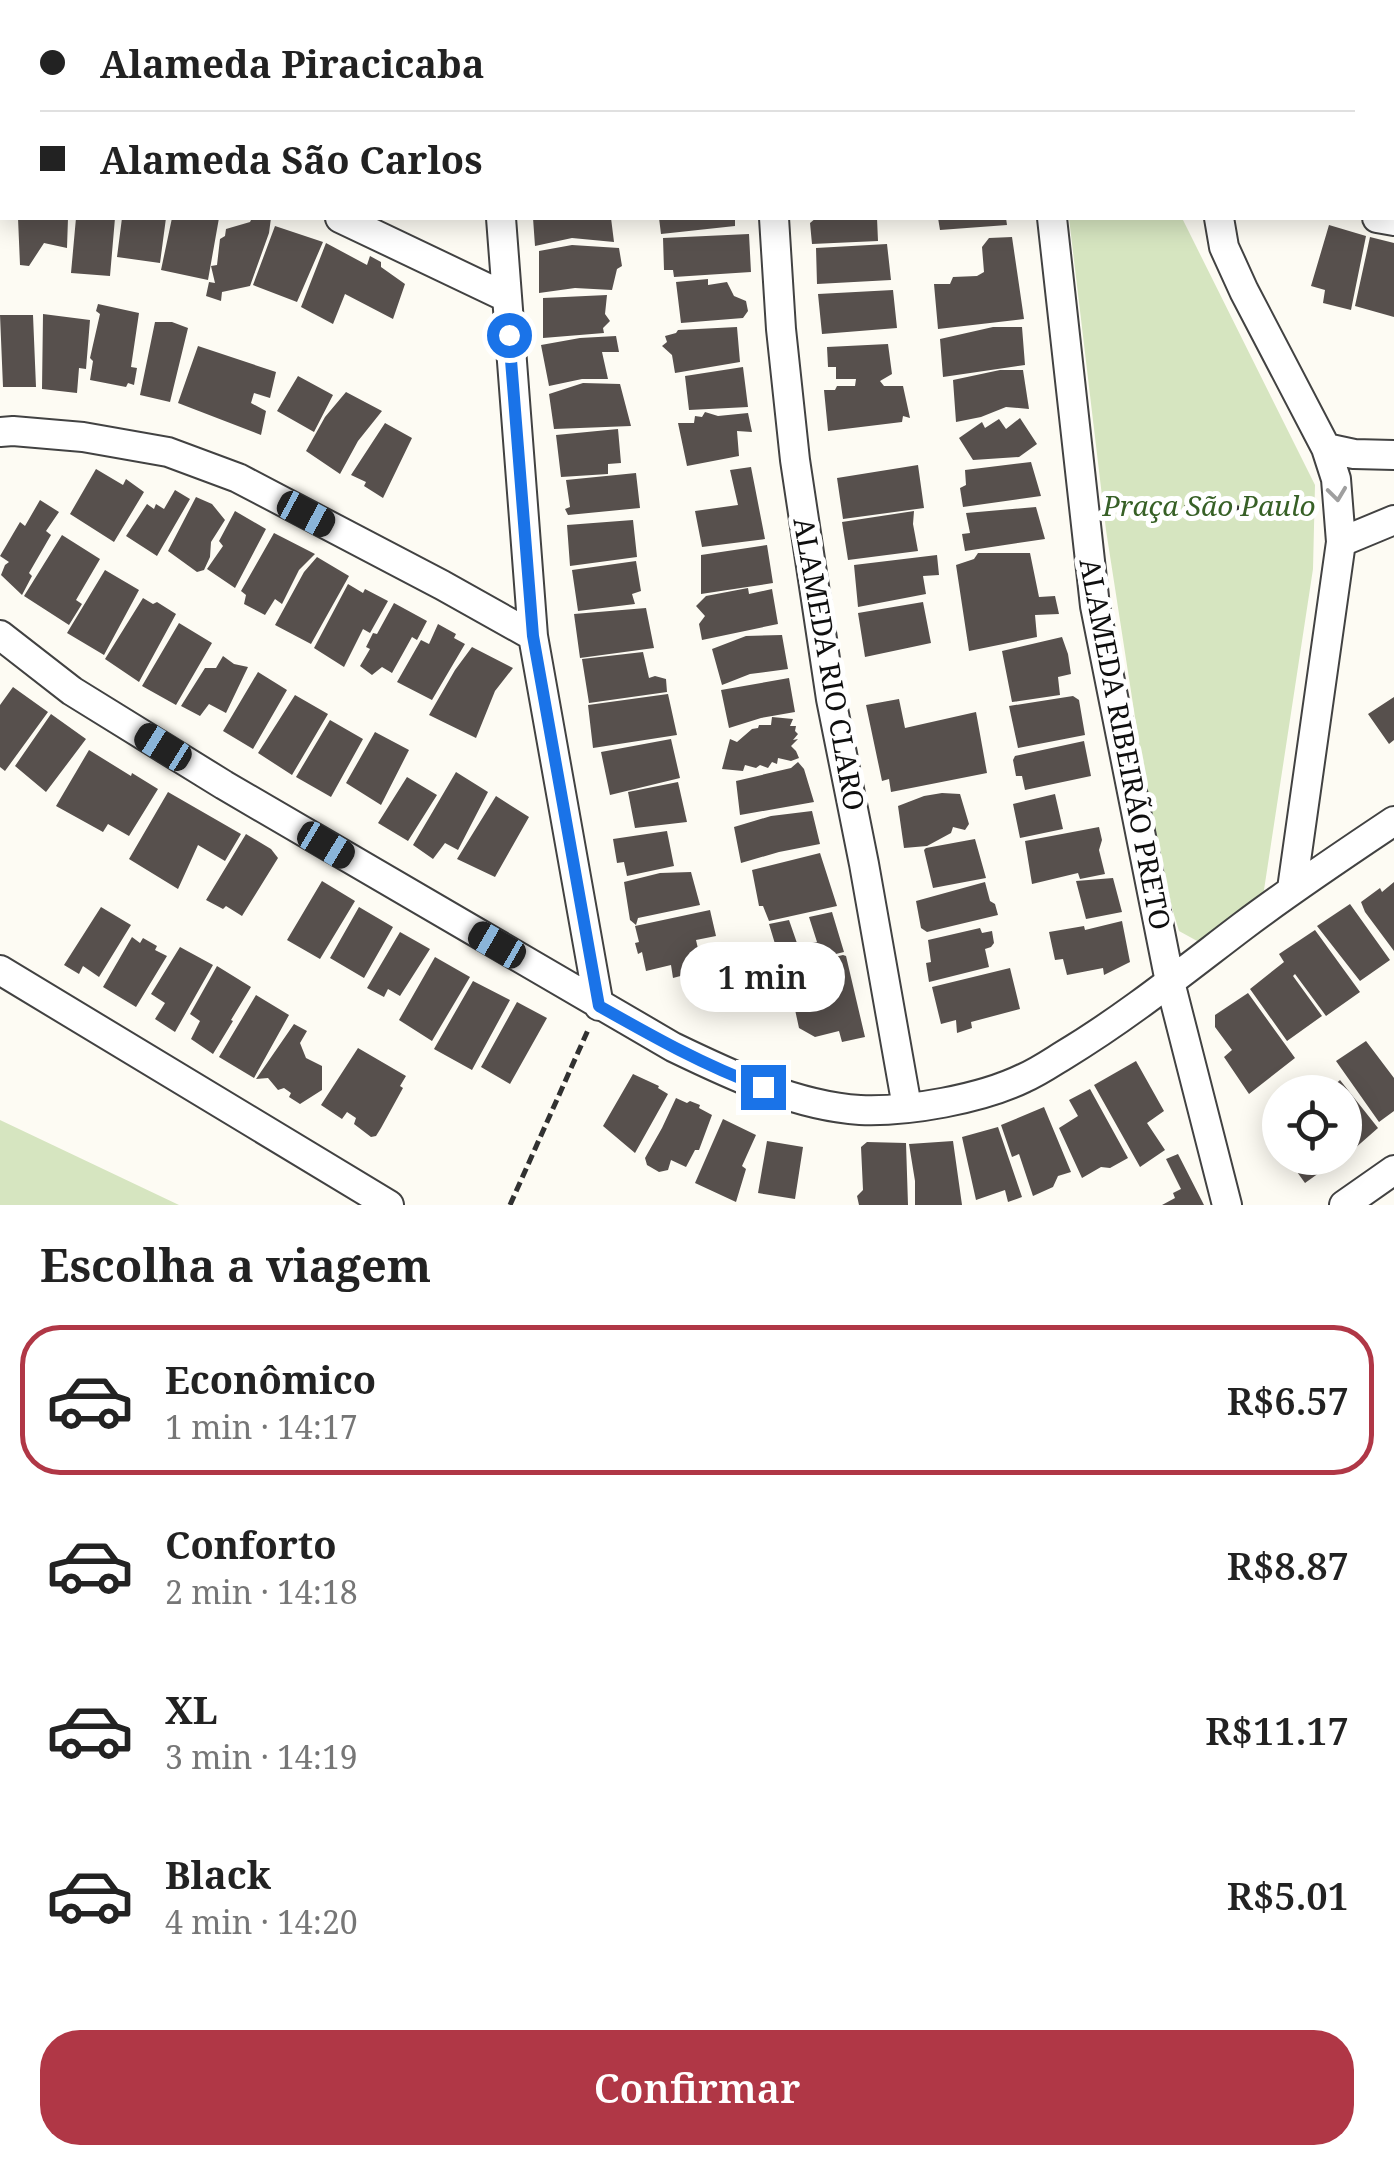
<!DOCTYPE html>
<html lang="pt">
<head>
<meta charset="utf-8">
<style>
  :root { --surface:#fff; --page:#f2f2f2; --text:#222; --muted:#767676; --line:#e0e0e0; --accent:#b03746 }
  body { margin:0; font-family:"Noto Serif",serif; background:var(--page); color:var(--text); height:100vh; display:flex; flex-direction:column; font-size:38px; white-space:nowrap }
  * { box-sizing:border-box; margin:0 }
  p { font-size:32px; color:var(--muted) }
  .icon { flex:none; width:55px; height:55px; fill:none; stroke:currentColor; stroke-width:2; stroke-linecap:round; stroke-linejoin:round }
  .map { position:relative; height:1205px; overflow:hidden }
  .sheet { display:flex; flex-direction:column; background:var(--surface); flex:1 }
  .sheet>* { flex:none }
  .banner { position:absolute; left:0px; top:0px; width:1395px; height:220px; box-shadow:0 5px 25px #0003; display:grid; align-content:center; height:220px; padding:0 40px; background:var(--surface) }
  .controls { position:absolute; left:1262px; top:1075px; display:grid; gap:20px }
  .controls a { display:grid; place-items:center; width:100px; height:100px; border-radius:50%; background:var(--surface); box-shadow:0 5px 25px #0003; font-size:50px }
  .end { position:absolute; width:45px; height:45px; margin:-22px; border:12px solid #1a73e8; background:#fff; box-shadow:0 0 0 5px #fff }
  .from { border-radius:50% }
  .bubble { position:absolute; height:70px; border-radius:35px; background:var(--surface); box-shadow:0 5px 25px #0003; font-size:32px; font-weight:600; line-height:70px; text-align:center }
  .car { position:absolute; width:30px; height:60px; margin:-30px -15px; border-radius:12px; box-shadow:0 0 8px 2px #0007; background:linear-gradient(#222 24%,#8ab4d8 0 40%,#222 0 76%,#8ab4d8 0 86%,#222 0) }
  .banner b { display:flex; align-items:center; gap:35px; height:95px; font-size:38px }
  .banner b+b { border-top:2px solid var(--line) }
  .banner i { width:25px; height:25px; background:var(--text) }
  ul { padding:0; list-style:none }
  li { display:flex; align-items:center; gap:30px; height:150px; margin:0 20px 15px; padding:0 20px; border:5px solid transparent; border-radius:40px }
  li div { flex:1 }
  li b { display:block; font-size:38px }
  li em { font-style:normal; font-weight:600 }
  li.current { border-color:var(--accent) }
  li>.icon { width:90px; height:90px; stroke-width:1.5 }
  h2 { padding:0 40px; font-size:45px; line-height:120px }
  .button { display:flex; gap:20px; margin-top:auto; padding:20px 40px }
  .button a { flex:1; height:115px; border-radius:40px; background:var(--accent); color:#fff; font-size:40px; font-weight:600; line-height:115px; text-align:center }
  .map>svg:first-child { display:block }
</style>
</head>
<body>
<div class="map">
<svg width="1394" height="1205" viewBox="0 0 1394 1205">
  <rect width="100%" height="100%" fill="#fdfbf3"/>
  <path fill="#d6e5c0" d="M1069 218H1182L1315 485 1313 569 1262 903 1230 933 1199 942 1179 931 1157 859 1106 530Z
    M0 1120 179 1205H0Z"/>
  <path fill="#57504d" d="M18 218H68L67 248 44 243 29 266 20 265Z
    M76 218H115L110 276 71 273Z
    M122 218H166L160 263 117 257Z
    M172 218H219L208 280 161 270Z
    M252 218H271L269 233 250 286 222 292 221 301 206 296 209 282 215 283 211 266 217 265 220 239 225 236 226 229 250 222Z
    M533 218H611L614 242 572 238 535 246Z
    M659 218H735V226L661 234Z
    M816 218H877L878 241 812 244 810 223Z
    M938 218H1006L1007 225 940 230Z
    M1329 225 1366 236 1351 310 1323 303 1325 290 1311 286Z
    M275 226 323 242 297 302 253 285Z
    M749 234 751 272 674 277 673 270H664L663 238Z
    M1012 237 1024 319 938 329 934 284H950L953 277 977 276 984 272 982 247 989 238Z
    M1370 237 1394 243V317L1355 306Z
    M326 243 367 265 370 256 381 262V267L405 284 393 319 345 294 333 324 301 307Z
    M887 244 891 280 817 284 816 248Z
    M572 245 619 248 622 266 617 269 612 290 575 288 539 293V251Z
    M708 279V285L727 282 734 296 746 301 748 311 743 318 681 323 676 282Z
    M893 290 897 328 822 334 818 294Z
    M607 295 605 314 610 321 603 328 604 333 543 338V298Z
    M98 304 139 313 131 367 137 368 134 385 128 383 126 387 90 380 93 361 90 358 100 314 96 311Z
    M43 314 90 320 86 369 79 368 77 393 42 389Z
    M0 315H33L36 387H3Z
    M155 322H172L188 328 170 402 140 395Z
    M737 327 740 362 675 373 672 355 662 346 667 342 665 336 676 333 678 330Z
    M993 327H1022L1025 365 943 377 940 339Z
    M616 336 619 352H602L608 379H582L549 386 541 345 580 338Z
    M888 344 892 374 880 381 884 386H903L910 418 903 416 902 422 828 431 824 390H835L837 386H855L856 379H836V367H828L827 347Z
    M198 346 276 372 270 398 254 393 251 403 266 411 261 435 178 403Z
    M743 367 748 407 689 410 685 376Z
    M1000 370H1023L1029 409 1006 407 981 417 956 422 953 380Z
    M298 376 333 395 314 432 277 411Z
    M583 383 620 384 631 426 554 429 549 394Z
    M346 392 382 411 358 441 340 474 306 451 325 417Z
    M705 412 718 416 748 413 752 432 737 431 739 456 687 466 678 423H694L695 416 702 417Z
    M1020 418 1037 444 1019 457 973 460 959 438 982 422 985 428 999 419 1006 429Z
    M385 423 412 438 383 498 364 486 366 482 351 475Z
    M618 429 621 463 608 464V474L561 477 556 435Z
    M1031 462 1041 496 963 507 960 488 966 485 965 470Z
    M918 465 924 508 843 519 837 478Z
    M751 467 765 539 702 547 695 511 738 505 730 470Z
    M96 469 123 485 126 479 144 492 114 542 70 514Z
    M636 473 640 508 568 515 565 509 570 507 566 480Z
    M175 490 190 499 157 556 126 536 147 504 154 509 156 504 164 509Z
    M196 497 212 504 225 520 211 542 210 557 204 570 197 572 168 551Z
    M40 500 59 512 46 531 51 535 29 573 32 576 22 595 1 575 5 565 9 562 0 556 20 522 25 526Z
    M1036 507 1045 539 965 551 962 534 970 533 966 513Z
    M235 511 266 529 235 588 207 569 223 546 219 541Z
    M914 511 913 524 918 551 848 560 842 522Z
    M633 520 637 557 570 566 567 525Z
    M274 533 315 554 299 570 282 604 275 599 265 615 244 604 246 595 241 591Z
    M62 535 100 559 76 600 82 604 69 625 24 596Z
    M767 545 773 583 701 594V555Z
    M978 553H1030L1039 597 1055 596 1059 614 1035 615 1037 637 969 651 956 565 974 559Z
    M937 555 939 575 923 576 926 594 858 607 854 565Z
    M317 557 349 576 311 644 275 625 304 572Z
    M636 561 641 591 632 594 635 604 578 611 572 570Z
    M105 570 139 590 104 655 67 633Z
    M348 584 363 593 365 589 388 601 370 633 363 629 344 667 314 648Z
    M748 588 749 594 772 589 778 624 702 640 699 624 705 616 696 606 706 596Z
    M143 598 153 604 157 602 176 614 139 682 105 659Z
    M923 602 931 643 865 657 858 613Z
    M394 603 427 621 417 640 412 637 392 673 382 667 372 675 360 666 370 649 366 647 373 633 377 634Z
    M646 608 654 648 580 658 574 614Z
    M179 623 212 643 176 705 142 686Z
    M438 624 456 634 454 638 465 644 432 700 397 682 421 640 429 644Z
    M782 635 788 669 750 674 722 685 712 649 746 636Z
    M1062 637 1068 654 1071 674 1058 677 1060 695 1012 702 1002 651Z
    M472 647 513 668 495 691 476 738 429 715 455 670Z
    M643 652 649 678 655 676 666 679 667 692 589 703 582 659Z
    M223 656 234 664 248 667 226 713 209 704 200 716 181 706 205 668H216Z
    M258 672 287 690 253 749 223 731Z
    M789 678 795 712 761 718 729 728 721 690Z
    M13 687 48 712 5 771 0 767V705Z
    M668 694 677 735 593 748 588 705Z
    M295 695 328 714 292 775 258 753Z
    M1073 696 1079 700 1085 735 1018 748 1009 706Z
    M1394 697V740L1389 744 1368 714Z
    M899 699 905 728 976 712 987 773 891 792 889 779 882 781 866 705Z
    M51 714 86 739 46 792 15 766Z
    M772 717 793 719 790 726H796L795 731 798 734 793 740 798 739 791 746 796 751 799 758 791 761 778 758 777 764 772 762 768 768 760 765 756 768 745 765 743 771 722 769 730 739 737 742 752 729 758 728 759 725H771Z
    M330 720 363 739 331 797 296 777Z
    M375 732 409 750 381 805 346 783Z
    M671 739 680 778 610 795 601 752Z
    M1084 741 1091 776 1025 790 1022 776H1016L1013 760 1015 756Z
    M89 750 131 776 132 773 158 789 129 836 108 824 103 832 56 806Z
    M798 762 804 769 814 802 740 815 736 781 791 768Z
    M456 772 488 792 458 850 445 843 433 859 413 845Z
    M407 777 437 795 408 841 378 823Z
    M678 782 687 822 635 828 628 792Z
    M168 792 241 834 225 861 198 845 178 889 129 859Z
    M942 793 960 794 969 824 965 830 953 827 951 833 927 846 904 848 898 806 924 796Z
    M1055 794 1063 829 1020 838 1013 804Z
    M496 796 529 817 495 877 457 859Z
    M812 811 820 844 779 852 741 863 734 827 771 816Z
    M1099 827 1102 840 1099 850 1105 874 1080 879 1078 873 1032 884 1025 841Z
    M667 831 674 866 627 876 624 862 617 863 613 839Z
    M246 834 271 849 278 858 242 916 226 906 223 909 206 900Z
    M975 839 986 878 933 888 924 850 926 848Z
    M820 853 837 906 769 921 763 906H759L752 870Z
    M691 872 700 905 638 918 636 925 630 920 624 882 660 873Z
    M1113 878 1122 912 1086 919 1076 881Z
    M322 881 355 901 320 959 287 940Z
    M985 882 990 901 995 904 998 915 927 932 921 928 916 901Z
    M1394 882V951L1365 912 1361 902 1380 888 1382 892Z
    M1350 904 1390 960 1360 981 1317 926Z
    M101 907 131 925 99 977 83 966 79 974 64 965Z
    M359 907 393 927 364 978 330 958Z
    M710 910 716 936 696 940 703 970 673 978 671 965 646 971 642 952 638 954 635 943 639 942 635 926Z
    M832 912 844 952 782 967 769 924 789 920 798 946 817 942 809 917Z
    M1122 921 1130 962 1104 975 1103 968 1067 975 1063 959 1055 960 1049 932 1084 926 1085 930Z
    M980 928 982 933 992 931 994 943 991 947 985 949 989 967 929 982 926 963 931 962 928 940Z
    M1315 930 1360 992 1326 1016 1295 974 1293 976 1322 1016 1287 1041 1250 989 1284 962 1279 954Z
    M400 932 430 949 400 996 388 989 384 997 367 988Z
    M132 937 140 943 143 938 157 946 155 950 167 956 136 1007 103 987Z
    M180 947 213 965 175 1032 155 1019 165 1003 151 994Z
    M843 955 846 956 865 1037 842 1042 839 1031 815 1037 799 1028 794 1005 781 1009 772 972Z
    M435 957 470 977 432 1041 399 1020Z
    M217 966 251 987 231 1020 233 1021 213 1054 191 1039 200 1021 190 1014Z
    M1010 968 1020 1009 971 1022 972 1028 957 1033 956 1020 941 1024 932 987Z
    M473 981 510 1000 472 1070 434 1049Z
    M1248 993 1295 1058 1249 1094 1224 1057 1232 1050 1215 1027V1015Z
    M256 995 289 1015 254 1078 219 1057Z
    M517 1002 547 1018 510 1084 481 1067Z
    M294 1024 307 1031 300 1043 306 1058 322 1066V1090L300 1104 289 1097 291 1093 284 1088 278 1090 268 1078 256 1079Z
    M1366 1041 1394 1078V1111L1379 1122 1336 1061Z
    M358 1048 406 1076 400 1086 403 1088 381 1128 376 1136 371 1137 354 1124 356 1118 347 1112 342 1119 321 1105Z
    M1136 1061 1164 1111 1147 1123 1165 1150 1140 1167 1094 1085Z
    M633 1074 659 1086 658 1088 668 1094 635 1153 603 1126Z
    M1340 1080 1378 1128 1345 1157V1092H1318L1330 1083 1332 1087Z
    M1090 1089 1128 1158 1110 1168 1101 1167 1082 1178 1059 1128 1078 1116 1069 1100Z
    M676 1098 687 1103 690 1101 700 1105 699 1108 712 1115 699 1150H695L686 1167 671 1160 668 1170 659 1172 647 1165 645 1158 662 1128Z
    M1044 1107 1071 1172 1058 1176 1053 1187 1033 1196 1019 1154 1012 1157 1001 1125Z
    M1280 1114V1148L1264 1124Z
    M723 1119 756 1135 742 1166 746 1169 736 1202 695 1183Z
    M998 1127 1022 1197 1008 1202 1005 1190 976 1200 962 1137Z
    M767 1141 803 1147 795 1199 758 1193Z
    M953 1141 962 1205H915V1181L909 1144Z
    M867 1142 906 1143 908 1205H859L857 1196 863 1190 861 1147Z
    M1178 1154 1204 1205H1162L1175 1198 1173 1193 1181 1189 1166 1159Z
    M1287 1158H1340L1305 1183Z"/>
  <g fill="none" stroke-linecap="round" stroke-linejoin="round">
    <defs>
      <path id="street" d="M181 0 182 2
        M489 0V2
        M1048 0V2
        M771 2V0
        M1326 2V0
        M0 155H2
        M340 218 506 297
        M501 218 533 636 599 1006
        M774 218 781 329 795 460 831 699 864 864 907 1107
        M1052 218 1095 606 1170 982 1227 1205
        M1219 218 1224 247 1244 291 1326 448 1336 479 1341 542 1292 889
        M1377 218 1394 221
        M0 432 13 431 83 437 168 452 238 478 442 585 533 636
        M1326 448 1354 454 1394 455
        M1341 542 1394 520
        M0 635 72 691 224 785 673 1047C731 1075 796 1106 860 1110 908 1112 981 1099 1024 1078 1038 1072 1051 1063 1064 1055 1127 1017 1185 970 1243 926 1292 889 1343 855 1394 821
        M0 970 389 1205
        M1344 1205 1394 1170"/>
    </defs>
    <use href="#street" stroke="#424242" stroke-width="32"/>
    <path stroke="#313131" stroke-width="5" stroke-dasharray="10 5" stroke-linecap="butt" d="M1124 508H1316
      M510 1205 588 1030"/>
    <use href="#street" stroke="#fff" stroke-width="28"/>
  </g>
  <defs><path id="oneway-chevron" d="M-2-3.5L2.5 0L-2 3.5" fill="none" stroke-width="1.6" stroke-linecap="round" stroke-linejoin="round" transform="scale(2.5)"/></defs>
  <use stroke="#9f9f9f" href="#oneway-chevron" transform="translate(1337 494) rotate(83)"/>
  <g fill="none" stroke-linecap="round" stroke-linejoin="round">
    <path stroke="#1a73e8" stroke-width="12" d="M509 335 533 636 599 1006C652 1036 705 1066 763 1087"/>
  </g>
  <g text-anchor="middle" stroke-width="10" stroke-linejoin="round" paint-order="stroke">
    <g font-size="28" font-style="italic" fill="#376026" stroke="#fff">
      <text x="1209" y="516">Praça São Paulo</text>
    </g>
    <g font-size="28" fill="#0f0f0f" stroke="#fff">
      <text transform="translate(829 664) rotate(80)" y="10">ALAMEDA RIO CLARO</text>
      <text transform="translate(1125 744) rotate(79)" y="10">ALAMEDA RIBEIRÃO PRETO</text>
    </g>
  </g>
</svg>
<div class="controls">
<a><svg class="icon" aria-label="locate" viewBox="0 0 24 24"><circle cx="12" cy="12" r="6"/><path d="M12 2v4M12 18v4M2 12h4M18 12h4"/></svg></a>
</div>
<i class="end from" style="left:509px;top:335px"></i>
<i class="end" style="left:763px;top:1087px"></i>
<div class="bubble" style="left:680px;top:942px;width:165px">1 min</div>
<i class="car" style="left:306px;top:514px;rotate:118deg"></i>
<i class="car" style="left:163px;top:747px;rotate:302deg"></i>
<i class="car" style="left:326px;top:845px;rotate:121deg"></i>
<i class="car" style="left:497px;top:945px;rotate:300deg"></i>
<div class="banner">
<b><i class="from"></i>Alameda Piracicaba</b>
<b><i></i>Alameda São Carlos</b>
</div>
</div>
<section class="sheet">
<h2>Escolha a viagem</h2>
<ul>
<li class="current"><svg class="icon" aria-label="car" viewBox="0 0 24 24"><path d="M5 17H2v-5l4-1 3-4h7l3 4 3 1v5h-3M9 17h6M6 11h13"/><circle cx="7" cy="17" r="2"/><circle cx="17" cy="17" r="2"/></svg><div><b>Econômico</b><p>1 min · 14:17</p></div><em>R$6.57</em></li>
<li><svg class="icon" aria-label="car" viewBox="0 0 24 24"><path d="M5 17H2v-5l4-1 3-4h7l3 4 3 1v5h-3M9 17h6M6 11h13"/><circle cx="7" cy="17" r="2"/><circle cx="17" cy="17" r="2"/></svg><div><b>Conforto</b><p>2 min · 14:18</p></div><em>R$8.87</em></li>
<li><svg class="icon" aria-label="car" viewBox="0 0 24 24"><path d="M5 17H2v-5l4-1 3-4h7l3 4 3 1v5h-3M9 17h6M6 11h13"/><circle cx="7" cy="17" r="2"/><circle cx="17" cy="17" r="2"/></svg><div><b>XL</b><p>3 min · 14:19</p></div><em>R$11.17</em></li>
<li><svg class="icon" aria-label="car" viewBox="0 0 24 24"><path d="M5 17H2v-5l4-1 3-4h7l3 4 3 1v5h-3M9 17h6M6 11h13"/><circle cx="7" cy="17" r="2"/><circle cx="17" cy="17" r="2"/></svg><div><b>Black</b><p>4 min · 14:20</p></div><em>R$5.01</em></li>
</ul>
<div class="button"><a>Confirmar</a></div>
</section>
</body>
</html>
